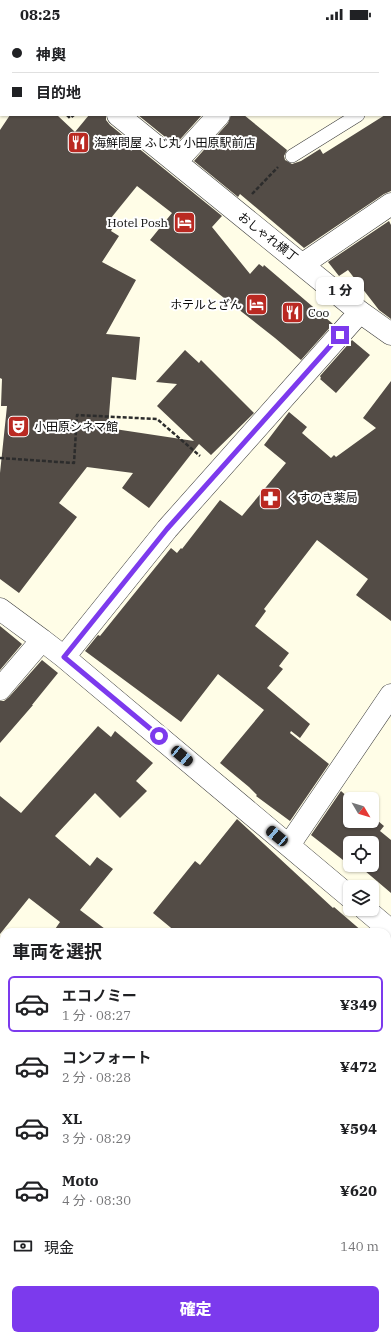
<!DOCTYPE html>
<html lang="ja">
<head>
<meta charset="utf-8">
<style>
  :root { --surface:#fff; --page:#f6f6f6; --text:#202124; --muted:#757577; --line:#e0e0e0; --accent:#7c3aed }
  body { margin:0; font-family:"IBM Plex Serif","Noto Sans JP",serif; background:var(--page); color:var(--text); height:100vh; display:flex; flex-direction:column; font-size:15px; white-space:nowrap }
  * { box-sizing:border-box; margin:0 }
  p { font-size:13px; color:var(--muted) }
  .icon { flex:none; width:22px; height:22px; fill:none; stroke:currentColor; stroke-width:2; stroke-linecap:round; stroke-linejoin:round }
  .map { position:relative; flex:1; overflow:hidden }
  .details { position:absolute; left:0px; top:900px; width:391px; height:412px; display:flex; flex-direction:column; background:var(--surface); border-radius:12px 12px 0 0; box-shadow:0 1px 3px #0004 }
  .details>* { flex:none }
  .banner { position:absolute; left:0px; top:0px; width:391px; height:88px; box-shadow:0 1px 3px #0004; display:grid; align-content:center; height:88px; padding:0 12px; background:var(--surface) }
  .needle { width:26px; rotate:128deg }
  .tools { position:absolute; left:343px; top:764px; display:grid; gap:8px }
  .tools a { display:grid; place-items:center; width:36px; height:36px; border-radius:6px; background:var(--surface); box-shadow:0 1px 3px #0004; font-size:20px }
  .end { position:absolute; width:18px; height:18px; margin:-9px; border:5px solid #7c3aed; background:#fff; box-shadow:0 0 0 2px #fff }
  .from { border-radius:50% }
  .bubble { position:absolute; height:28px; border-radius:6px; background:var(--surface); box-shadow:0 1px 3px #0004; font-size:13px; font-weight:800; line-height:28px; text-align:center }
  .car { position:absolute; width:12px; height:24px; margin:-12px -6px; border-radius:5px; box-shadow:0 0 3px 1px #0007; background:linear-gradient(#222 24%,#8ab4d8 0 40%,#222 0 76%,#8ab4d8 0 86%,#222 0) }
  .banner b { display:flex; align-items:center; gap:14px; height:38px; font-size:15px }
  .banner b+b { border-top:1px solid var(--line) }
  .banner i { width:10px; height:10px; background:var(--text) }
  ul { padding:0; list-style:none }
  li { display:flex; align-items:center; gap:12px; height:56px; margin:0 8px 6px; padding:0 4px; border:2px solid transparent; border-radius:6px }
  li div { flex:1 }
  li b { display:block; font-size:15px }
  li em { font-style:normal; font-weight:800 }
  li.on { border-color:var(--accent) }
  li>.icon { width:36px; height:36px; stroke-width:1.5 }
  h2 { padding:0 12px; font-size:18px; line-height:48px }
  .pay { display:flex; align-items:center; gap:10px; height:44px; padding:0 12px; font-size:15px }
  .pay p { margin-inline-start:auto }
  .action { display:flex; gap:8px; margin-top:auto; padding:8px 12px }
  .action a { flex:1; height:46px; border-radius:6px; background:var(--accent); color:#fff; font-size:16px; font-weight:800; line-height:46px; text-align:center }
  .status { display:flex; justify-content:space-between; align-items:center; height:28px; padding:0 20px; background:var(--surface); direction:ltr }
  .status svg { height:11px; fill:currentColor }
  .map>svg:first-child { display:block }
</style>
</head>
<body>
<div class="status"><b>08:25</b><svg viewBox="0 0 49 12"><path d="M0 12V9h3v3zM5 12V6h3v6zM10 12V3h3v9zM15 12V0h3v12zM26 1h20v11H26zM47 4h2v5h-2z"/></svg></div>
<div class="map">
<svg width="391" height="1312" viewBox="0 0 391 1312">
  <rect width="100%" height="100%" fill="#fffde7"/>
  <path fill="#534c46" d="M391 83V163L384 166 304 220 240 166 238 169 194 133 228 95 231 87H244L287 122 284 128 285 132 292 136 301 133 320 121 323 126 385 87H390Z
    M10 87H57L75 104 89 87H106V92L110 97 222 188 212 199 250 246 259 236 263 239 264 237 333 296 301 332 275 310 150 212 172 185 137 158 111 190 116 194 111 203 119 208 102 234 136 252 106 306 140 309 136 352 112 349 108 400 194 413 157 378 177 356 156 354 185 322 199 335 201 332 254 385 211 427 199 416 149 480 122 460 133 445 87 439 59 475 77 489 19 565 0 551V445L7 378H1L2 351 0 350V102Z
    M138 87H202L175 117Z
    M389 193 391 197V291L379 282 348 242 339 248 328 234Z
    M352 312 370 327 336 365 320 351 321 350 320 348Z
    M391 353V593L356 567 368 551 317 512 264 581 266 583 255 598 289 625 279 638 283 641 267 660 310 696 300 710 291 703 290 705 329 736 290 793 256 768 257 767 249 759 220 735 264 682 218 646 181 694 85 623 98 607 100 608 171 520 177 525 181 520 182 521 220 472 242 488 286 435 264 417 289 384 307 399 302 405 331 430 334 427 336 429 376 400 363 390Z
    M0 598 22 616 0 642Z
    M42 632 58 645 32 677H33L0 715V673H4L9 669Z
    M98 698 111 709 115 703 153 735 136 753 147 763 120 790 95 765 55 808 90 838 97 829 113 841 80 882 109 904H53L60 894 29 870 0 906V768L21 785Z
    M341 763 350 771V793H372V788L384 798 380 803 391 812V865L358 837H372V815H350V830L346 827 343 832 311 807Z
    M237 791 333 880 334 879 363 904H176L153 885 195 833 200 837Z"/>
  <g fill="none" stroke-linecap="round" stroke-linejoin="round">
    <path stroke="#dad9c6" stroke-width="22" stroke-dasharray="22 11" stroke-linecap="butt" d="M296 1 297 0"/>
    <defs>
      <path id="lane" d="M390 70H391
        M292 128 358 87
        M259 1308 264 1312
        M241 1312 245 1308"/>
      <path id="street" d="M60 1 61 0
        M0 28H1
        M0 61 1 60
        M118 87 360 284 391 306
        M176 134 219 87
        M303 236 391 176
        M0 581 42 612
        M64 629 167 501 360 284
        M0 661 42 612 64 629 350 869
        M289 817 391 667
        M365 881 391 903
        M387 1092 391 1087"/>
      <path id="secondary" d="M387 943 391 939
        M55 1312 59 1308"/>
      <path id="highway" d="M0 943 4 946
        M387 1252 391 1256"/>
    </defs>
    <use href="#lane" stroke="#3d3d3d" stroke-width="14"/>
    <use href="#street" stroke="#3d3d3d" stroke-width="23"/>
    <use href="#secondary" stroke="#2c2c2c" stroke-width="23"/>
    <use href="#highway" stroke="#1b1b1b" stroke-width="23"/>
    <path stroke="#2c2c2c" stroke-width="2.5" stroke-dasharray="4 2" stroke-linecap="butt" d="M67 87 70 90 74 87
      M252 166 278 139
      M0 430 74 435 77 387 157 391 200 428"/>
    <use href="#lane" stroke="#fff" stroke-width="13"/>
    <use href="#street" stroke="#fff" stroke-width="22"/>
    <use href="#secondary" stroke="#fffea2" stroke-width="22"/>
    <use href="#highway" stroke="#f7ab4d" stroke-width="22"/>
  </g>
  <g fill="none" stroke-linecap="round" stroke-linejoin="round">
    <path stroke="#7c3aed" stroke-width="5" d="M159 708 64 629 167 501 340 307"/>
  </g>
  <defs>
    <symbol id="restaurant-square" viewBox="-11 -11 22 22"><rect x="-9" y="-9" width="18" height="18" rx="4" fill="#ba2922" stroke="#fff"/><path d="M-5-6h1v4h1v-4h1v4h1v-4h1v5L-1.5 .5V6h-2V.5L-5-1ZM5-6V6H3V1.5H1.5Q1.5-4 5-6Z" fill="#fff"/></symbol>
    <symbol id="hotel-square" viewBox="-11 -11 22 22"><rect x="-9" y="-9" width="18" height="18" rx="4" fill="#ba2922" stroke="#fff"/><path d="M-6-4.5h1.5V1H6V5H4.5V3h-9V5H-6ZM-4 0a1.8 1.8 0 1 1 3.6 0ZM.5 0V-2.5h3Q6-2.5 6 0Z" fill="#fff"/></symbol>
    <symbol id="theatre-square" viewBox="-11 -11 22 22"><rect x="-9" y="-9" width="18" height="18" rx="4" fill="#ba2922" stroke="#fff"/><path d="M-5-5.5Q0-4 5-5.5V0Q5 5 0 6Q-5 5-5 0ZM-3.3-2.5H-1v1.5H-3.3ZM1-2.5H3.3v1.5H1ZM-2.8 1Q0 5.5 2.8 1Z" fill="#fff"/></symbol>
    <symbol id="pharmacy-square" viewBox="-11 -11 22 22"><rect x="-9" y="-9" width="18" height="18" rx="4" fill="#ba2922" stroke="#fff"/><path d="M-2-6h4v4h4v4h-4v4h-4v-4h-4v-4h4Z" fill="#fff"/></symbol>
  </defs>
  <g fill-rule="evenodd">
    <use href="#restaurant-square" x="66" y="102" width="25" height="25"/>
    <use href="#hotel-square" x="172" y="182" width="25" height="25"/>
    <use href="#hotel-square" x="244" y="264" width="25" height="25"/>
    <use href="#restaurant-square" x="280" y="272" width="25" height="25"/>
    <use href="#theatre-square" x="6" y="386" width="25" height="25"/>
    <use href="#pharmacy-square" x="258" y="458" width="25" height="25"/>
  </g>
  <g text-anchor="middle" stroke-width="4" stroke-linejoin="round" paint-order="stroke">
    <g font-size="12" fill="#0a0a0a" stroke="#fff" text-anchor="start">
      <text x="94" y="119">海鮮問屋 ふじ丸 小田原駅前店</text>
      <text x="168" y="199" text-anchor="end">Hotel Posh</text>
      <text x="242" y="281" text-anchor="end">ホテルとざん</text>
      <text x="308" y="289">Coo</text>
      <text x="34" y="403">小田原シネマ館</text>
      <text x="286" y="474">くすのき薬局</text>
    </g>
    <g font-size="12" fill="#0a0a0a" stroke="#fff">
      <text transform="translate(268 209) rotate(38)" y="4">おしゃれ横丁</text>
    </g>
  </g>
</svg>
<div class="tools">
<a><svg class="needle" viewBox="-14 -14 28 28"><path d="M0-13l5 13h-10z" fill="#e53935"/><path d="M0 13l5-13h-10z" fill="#757577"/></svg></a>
<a><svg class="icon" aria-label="locate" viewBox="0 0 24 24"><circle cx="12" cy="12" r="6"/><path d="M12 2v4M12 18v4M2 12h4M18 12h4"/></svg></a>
<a><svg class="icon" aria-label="layers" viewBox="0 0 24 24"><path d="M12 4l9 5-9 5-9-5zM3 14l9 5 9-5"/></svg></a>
</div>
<i class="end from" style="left:159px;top:708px"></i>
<i class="end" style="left:340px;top:307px"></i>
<div class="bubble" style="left:316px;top:249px;width:48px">1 分</div>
<i class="car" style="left:182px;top:728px;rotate:130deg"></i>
<i class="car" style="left:277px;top:808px;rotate:310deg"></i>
<div class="banner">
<b><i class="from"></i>神輿</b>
<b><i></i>目的地</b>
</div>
<section class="details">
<h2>車両を選択</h2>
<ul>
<li class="on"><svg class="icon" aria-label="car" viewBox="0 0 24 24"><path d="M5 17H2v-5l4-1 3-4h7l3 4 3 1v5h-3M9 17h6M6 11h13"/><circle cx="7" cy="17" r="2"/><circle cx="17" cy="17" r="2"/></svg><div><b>エコノミー</b><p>1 分 · 08:27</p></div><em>¥349</em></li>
<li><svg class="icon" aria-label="car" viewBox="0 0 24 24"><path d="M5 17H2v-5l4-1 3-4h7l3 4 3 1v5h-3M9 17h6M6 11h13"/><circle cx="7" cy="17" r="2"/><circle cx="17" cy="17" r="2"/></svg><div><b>コンフォート</b><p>2 分 · 08:28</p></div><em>¥472</em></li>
<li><svg class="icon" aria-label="car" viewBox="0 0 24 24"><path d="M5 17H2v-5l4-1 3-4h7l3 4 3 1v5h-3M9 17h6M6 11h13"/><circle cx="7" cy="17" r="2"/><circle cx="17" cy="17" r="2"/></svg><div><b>XL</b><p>3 分 · 08:29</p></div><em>¥594</em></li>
<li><svg class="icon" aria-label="car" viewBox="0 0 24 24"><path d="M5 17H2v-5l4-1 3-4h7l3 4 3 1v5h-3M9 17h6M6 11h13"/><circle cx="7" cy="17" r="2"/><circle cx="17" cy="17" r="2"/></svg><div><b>Moto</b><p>4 分 · 08:30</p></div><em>¥620</em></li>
</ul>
<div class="pay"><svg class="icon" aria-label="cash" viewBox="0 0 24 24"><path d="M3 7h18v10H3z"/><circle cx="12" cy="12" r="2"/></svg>現金<p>140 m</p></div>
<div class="action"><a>確定</a></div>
</section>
</div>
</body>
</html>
